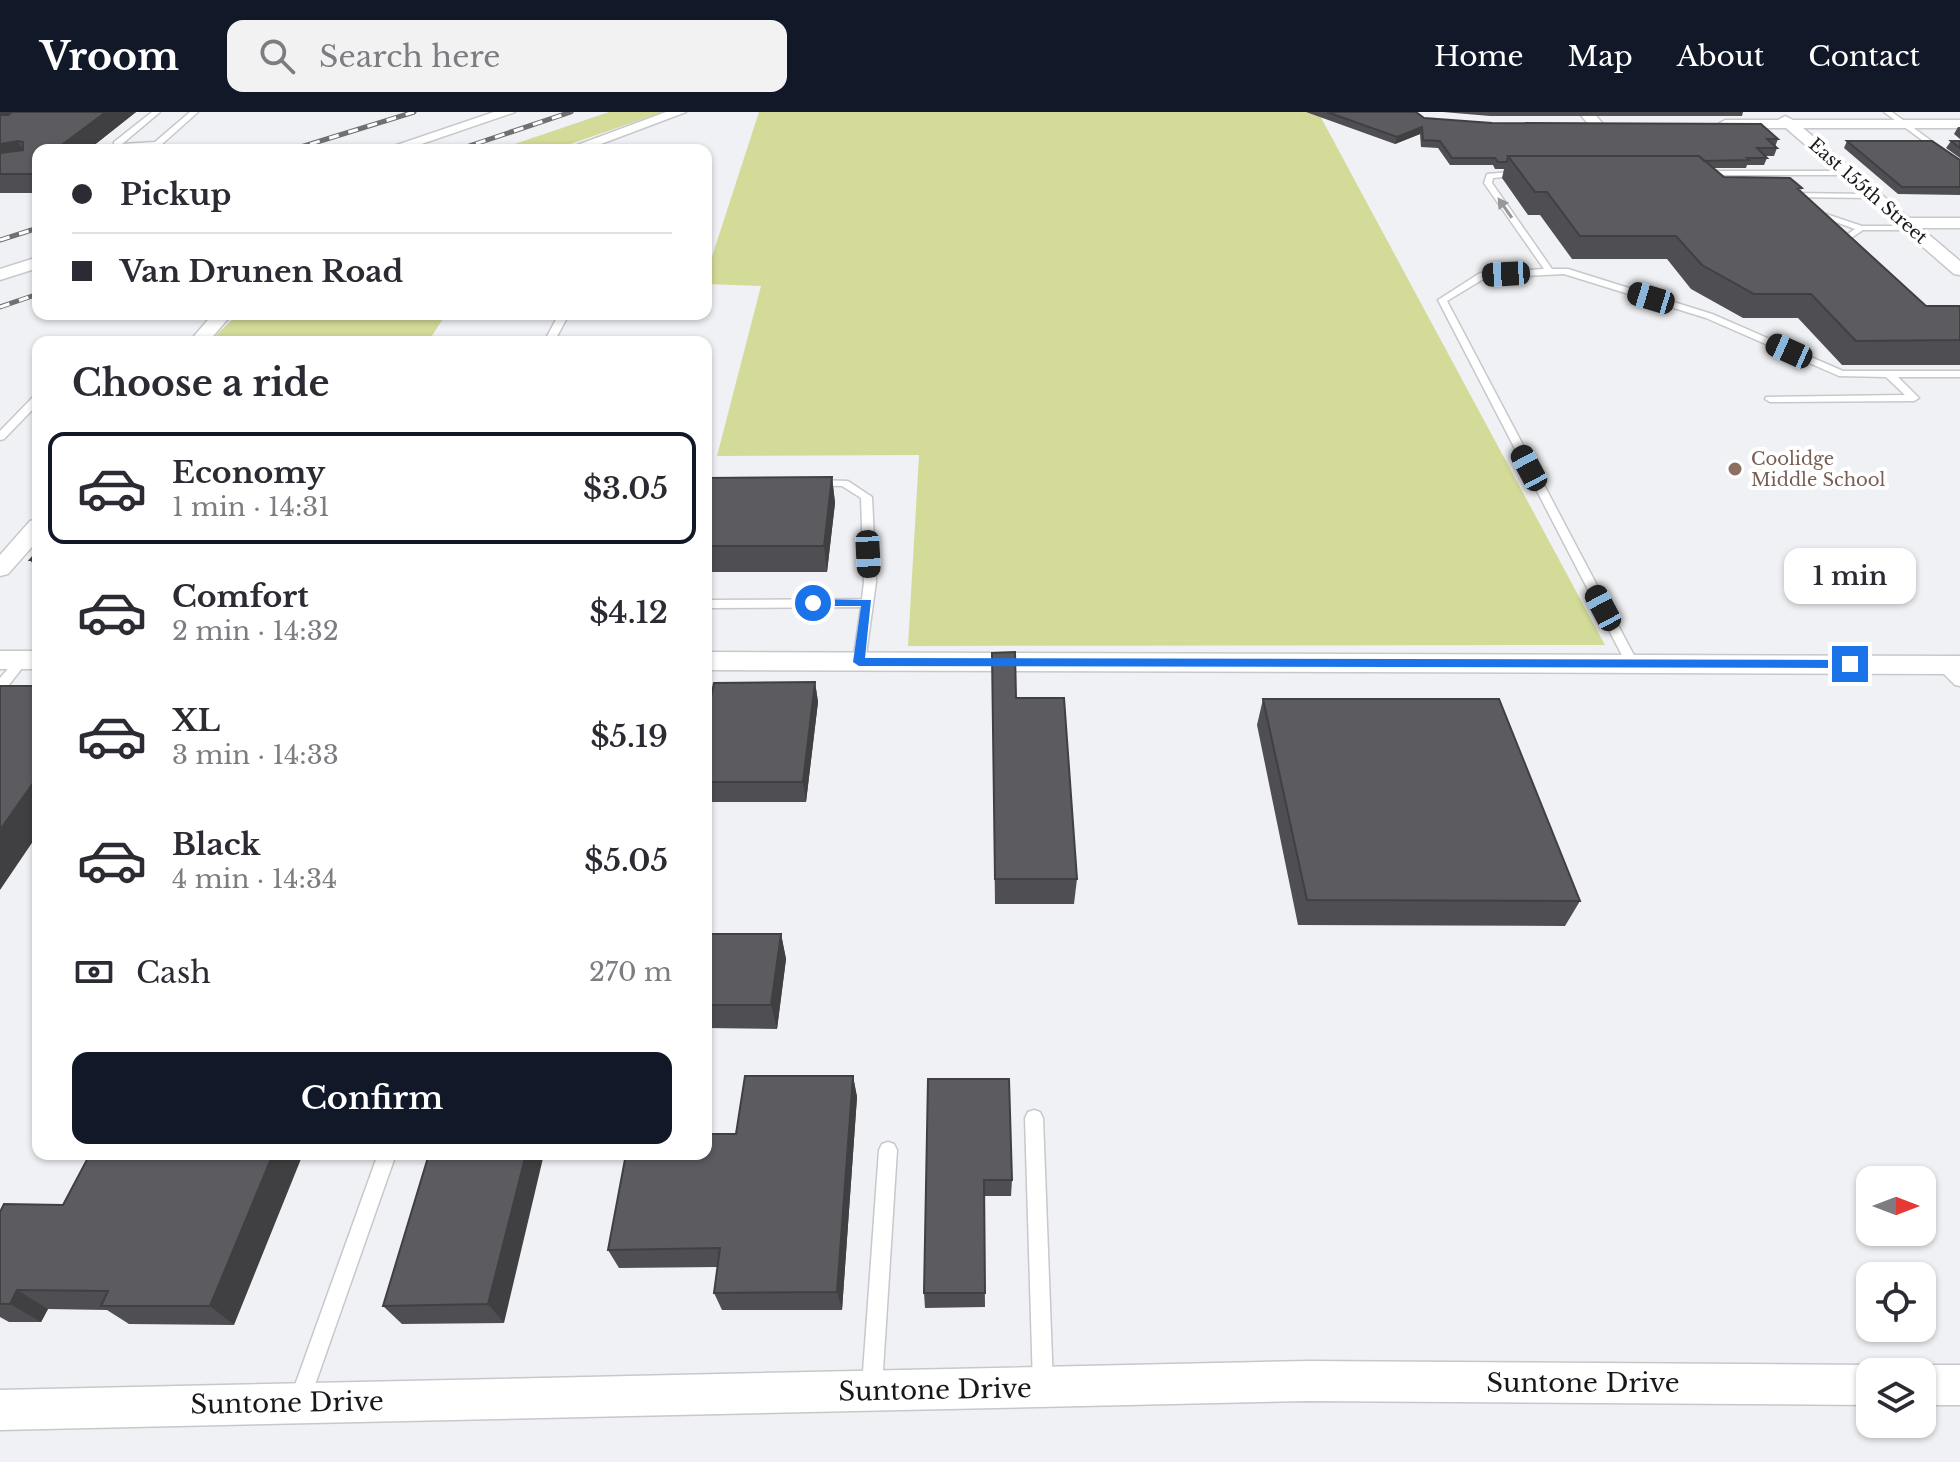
<!DOCTYPE html>
<html lang="en">
<head>
<meta charset="utf-8">
<style>
  :root { --surface:#fff; --page:#f2f2f3; --text:#2b2b33; --muted:#7c7c81; --line:#e1e1e2; --accent:#111827 }
  body { margin:0; font-family:"Libre Baskerville",serif; background:var(--page); color:var(--text); height:100vh; display:flex; flex-direction:column; font-size:30px; white-space:nowrap }
  * { box-sizing:border-box; margin:0 }
  p { font-size:26px; color:var(--muted) }
  .icon { flex:none; width:44px; height:44px; fill:none; stroke:currentColor; stroke-width:2; stroke-linecap:round; stroke-linejoin:round }
  .map { position:relative; flex:1; overflow:hidden }
  .side { position:absolute; left:32px; top:224px; width:680px; height:824px; display:flex; flex-direction:column; background:var(--surface); border-radius:16px; box-shadow:0 2px 6px #0004 }
  .side>* { flex:none }
  .banner { position:absolute; left:32px; top:32px; width:680px; height:176px; border-radius:16px; box-shadow:0 2px 6px #0004; display:grid; align-content:center; height:176px; padding:0 40px; background:var(--surface) }
  .needle { width:52px; rotate:90deg }
  .buttons { position:absolute; left:1856px; top:1054px; display:grid; gap:16px }
  .buttons a { display:grid; place-items:center; width:80px; height:80px; border-radius:16px; background:var(--surface); box-shadow:0 2px 6px #0004; font-size:40px }
  .end { position:absolute; width:36px; height:36px; margin:-18px; border:10px solid #1a73e8; background:#fff; box-shadow:0 0 0 4px #fff }
  .from { border-radius:50% }
  .bubble { position:absolute; height:56px; border-radius:16px; background:var(--surface); box-shadow:0 2px 6px #0004; font-size:26px; font-weight:600; line-height:56px; text-align:center }
  .car { position:absolute; width:24px; height:48px; margin:-24px -12px; border-radius:10px; box-shadow:0 0 6px 2px #0007; background:linear-gradient(#222 24%,#8ab4d8 0 40%,#222 0 76%,#8ab4d8 0 86%,#222 0) }
  .banner b { display:flex; align-items:center; gap:28px; height:76px; font-size:30px }
  .banner b+b { border-top:2px solid var(--line) }
  .banner i { width:20px; height:20px; background:var(--text) }
  ul { padding:0; list-style:none }
  li { display:flex; align-items:center; gap:24px; height:112px; margin:0 16px 12px; padding:0 24px; border:4px solid transparent; border-radius:16px }
  li div { flex:1 }
  li b { display:block; font-size:30px }
  li em { font-style:normal; font-weight:600 }
  li.selected { border-color:var(--accent) }
  li>.icon { width:72px; height:72px; stroke-width:1.5 }
  h2 { padding:0 40px; font-size:36px; line-height:96px }
  .pay { display:flex; align-items:center; gap:20px; height:88px; padding:0 40px; font-size:30px }
  .pay p { margin-inline-start:auto }
  .action { display:flex; gap:16px; margin-top:auto; padding:16px 40px }
  .action a { flex:1; height:92px; border-radius:16px; background:var(--accent); color:#fff; font-size:32px; font-weight:600; line-height:92px; text-align:center }
  header { display:flex; align-items:center; gap:48px; box-sizing:border-box; height:112px; padding:0 40px; background:var(--accent); color:#fff }
  header strong { font-size:38px }
  nav { display:flex; gap:44px; margin-inline-start:auto; font-size:28px }
  .search { width:560px; height:72px; background:var(--page); display:flex; align-items:center; gap:20px; box-sizing:border-box; padding:0 28px; border-radius:16px; color:var(--muted); font-size:30px }
  .map>svg:first-child { display:block }
</style>
</head>
<body>
<header>
<strong>Vroom</strong>
<div class="search"><svg class="icon" aria-label="search" viewBox="0 0 24 24"><circle cx="10" cy="10" r="6"/><path d="M15 15l6 6"/></svg>Search here</div>
<nav><a>Home</a><a>Map</a><a>About</a><a>Contact</a></nav>
</header>
<div class="map">
<svg width="1960" height="1350" viewBox="0 0 1960 1350">
  <rect width="100%" height="100%" fill="#f0f1f4"/>
  <path fill="#d4db98" d="M609 0H663L553 38H497Z
    M759 0H1318L1605 533 908 534 919 343 717 344 761 174 706 172V163Z
    M238 202H446L428 230H209Z"/>
  <g fill="none" stroke-linecap="round" stroke-linejoin="round">
    <defs>
      <path id="service" d="M152 0H160L122 32 155 30 190 0H198L160 34 121 38 114 34V30Z
        M1884 0H1892L1960 50V56Z
        M1521 59H1524V63L1493 66 1492 71 1552 157H1568L1712 202 1843 259H1960V265H1898L1919 286 1914 289 1770 290 1765 287 1766 285 1905 283 1886 265 1839 264 1706 206 1564 162 1485 166 1447 189 1638 551 1632 555 1626 551 1438 188 1480 161 1544 157 1484 71 1487 62Z
        M1702 59H1846L1850 61 1846 63H1699V59Z
        M1789 81 1873 82 1877 84 1873 86 1786 85V81Z
        M1808 96 1862 114H1911L1915 116 1911 118H1863L1851 126 1861 136 1857 139 1842 126 1855 117 1808 100Z
        M559 202H569L554 230H544Z
        M38 283V292L4 327 0 328V319L34 284Z
        M816 368 848 369 872 385 876 470 865 550 859 554 853 550 861 495 706 496V488L862 487 864 470 861 386 842 374 812 373 811 371Z
        M22 544 26 545 28 548 26 551 5 578 0 579V566L18 545Z
        M1943 549 1948 550 1960 562V574L1955 573 1938 556 1937 553 1938 550Z
        M1034 998 1040 1000 1043 1006 1053 1273 1050 1280 1043 1283 1036 1280 1033 1273 1025 1006 1028 1000Z
        M888 1030 894 1032 897 1038 882 1274 879 1281 872 1284 865 1281 862 1274 879 1038 882 1032Z
        M378 1042H396L310 1287 307 1294 300 1297 293 1294 290 1287Z"/>
      <path id="minor" d="M494 0H515L404 38H382Z
        M666 0H686L585 38H564Z
        M1578 0H1593L1603 12 1601 15H1591Z
        M1785 4 1793 8H1960V16H1803L1909 106H1960V116H1921L1960 149V163L1954 162 1786 16H1725L1718 12 1725 8H1778Z
        M38 145V156L0 168V157Z
        M213 202H232L208 230H189Z
        M38 407V428L8 462 0 464V443L30 409Z
        M0 539H38V557H0Z
        M706 540 1960 544V562L706 558Z
        M1308 1249 1870 1253 1885 1260H1870V1293L1308 1289 0 1318V1278Z
        M1922 1253H1960V1293H1922V1260H1907Z"/>
    </defs>
    <use href="#service" stroke="#c7c8cc" stroke-width="3"/>
    <use href="#minor" stroke="#c7c8cc" stroke-width="3"/>
    <use href="#service" fill="#fff" fill-rule="evenodd"/>
    <use href="#minor" fill="#fff" fill-rule="evenodd"/>
    <defs>
      <path id="rail" d="M291 38 414 0
        M457 38 571 0
        M0 128 38 116
        M0 195 38 182"/>
    </defs>
    <use href="#rail" stroke="#707072" stroke-width="5"/>
    <use href="#rail" stroke="#fff" stroke-width="3" stroke-dasharray="10" stroke-linecap="butt"/>
  </g>
  <path fill="#4f4f53" d="M0 0H136L88 38H38V81H0Z
    M1306 0H1381L1424 6 1492 11 1778 27 1775 35 1777 36 1774 44H1765L1767 46 1764 53H1747L1746 56H1714L1724 65 1800 79 1926 194H1960V253H1842L1798 206H1743L1691 177 1667 147H1572L1540 103H1528L1502 66 1504 57H1495L1493 53H1450L1438 36 1421 35 1420 22 1395 32Z
    M1443 0H1743L1742 4H1490Z
    M1958 15H1960V27L1954 22Z
    M1847 29 1960 48V83L1898 82 1844 36Z
    M1951 29H1960V46L1946 36Z
    M832 365 835 391 827 460H706V366Z
    M38 439V459L30 448Z
    M992 541 1016 586 1077 767 1074 792H995Z
    M815 570 818 590 806 690H706V610Z
    M1263 587 1580 789 1565 814 1298 813 1257 613Z
    M706 822H781L786 847 777 917 706 916Z
    M853 964 857 985 842 1198H722L714 1181 718 1155 619 1156 608 1138 736 1022Z
    M928 967 1012 1068 1011 1084H984L985 1195 925 1196 924 1181Z
    M90 1042 234 1213 129 1212 107 1198 48 1197 41 1210H9L0 1205V1100L63 1093Z
    M429 1042 504 1211 402 1212 383 1194Z"/>
  <path fill="#404043" d="M0 0H28L0 12Z
    M106 0H136L88 38H66L63 32Z
    M1422 15 1420 22 1395 32 1397 25Z
    M18 29 28 47 0 51V32Z
    M832 365 835 391 827 460 824 434Z
    M815 570 818 590 806 690 803 670Z
    M38 664V722L0 778V718Z
    M781 822 786 847 777 917 771 893Z
    M853 964 857 985 842 1198 837 1180Z
    M273 1042H303L234 1213 210 1194Z
    M526 1042H544L504 1211 488 1192Z
    M17 1178 48 1197 41 1210 10 1192Z"/>
  <path fill="#5c5c60" stroke="#404043" stroke-width="2" d="M12 0H106L63 32H81L74 38H38V62H0V41L23 38V30L18 29 0 32V3H8Z
    M1327 0H1416L1424 6 1492 11 1761 12 1778 27H1767L1777 36H1757L1767 46H1747L1749 48 1704 49 1699 44H1508L1507 50H1498L1495 46H1452L1440 29 1423 28 1422 15 1397 25Z
    M1847 29H1932L1960 48V75H1902Z
    M1951 29H1960V36Z
    M1508 44H1699L1724 65 1790 66 1802 76 1798 77 1926 194H1960V228L1856 229 1811 182H1754L1702 153 1676 124H1580L1547 80H1535Z
    M832 365 824 434H706V366Z
    M38 439V448H30Z
    M1015 540 1016 586H1064L1077 767H995L992 541Z
    M815 570 803 670H706V610L714 571Z
    M0 574H38V664L0 718Z
    M1263 587H1499L1580 789 1307 788Z
    M706 822H781L771 893H706Z
    M745 964H853L837 1180 714 1181 720 1136 608 1138 626 1042H706V1022H736Z
    M928 967H1009L1012 1068H984L985 1181H924Z
    M90 1042H273L210 1194H101L108 1179 17 1178 10 1192H0V1100L4 1092 63 1093Z
    M429 1042H526L488 1192 383 1194Z"/>
  <defs><path id="oneway-solid" d="M-6-.8H1V-3.2L6.5 0L1 3.2V.8H-6Z" transform="scale(2)"/></defs>
  <use fill="#979798" href="#oneway-solid" transform="translate(1505 96) rotate(-125)"/>
  <path fill="#1a73e8" d="M813 487 871 488 865 546 1850 548 1856 552 1850 556 859 554 853 550 861 494H809L808 491Z"/>
  <circle fill="#8d6e63" stroke="#fff" stroke-width="3" cx="1735" cy="357" r="8"/>
  <g text-anchor="middle" stroke-width="8" stroke-linejoin="round" paint-order="stroke">
    <g font-size="18" fill="#18181a" stroke="#fff">
      <text transform="translate(1868 79) rotate(41)" y="6">East 155th Street</text>
    </g>
    <g font-size="18" fill="#785e54" stroke="#fff" text-anchor="start">
      <text x="1751" y="353">Coolidge<tspan x="1751" dy="21">Middle School</tspan></text>
    </g>
    <g font-size="26" fill="#18181a" stroke="#fff">
      <text x="1583" y="1280">Suntone Drive</text>
      <text transform="translate(935 1278) rotate(-1)" y="9">Suntone Drive</text>
      <text transform="translate(287 1291) rotate(-1)" y="9">Suntone Drive</text>
    </g>
  </g>
</svg>
<div class="buttons">
<a><svg class="needle" viewBox="-14 -14 28 28"><path d="M0-13l5 13h-10z" fill="#e53935"/><path d="M0 13l5-13h-10z" fill="#7c7c81"/></svg></a>
<a><svg class="icon" aria-label="locate" viewBox="0 0 24 24"><circle cx="12" cy="12" r="6"/><path d="M12 2v4M12 18v4M2 12h4M18 12h4"/></svg></a>
<a><svg class="icon" aria-label="layers" viewBox="0 0 24 24"><path d="M12 4l9 5-9 5-9-5zM3 14l9 5 9-5"/></svg></a>
</div>
<i class="end from" style="left:813px;top:491px"></i>
<i class="end" style="left:1850px;top:552px"></i>
<div class="bubble" style="left:1784px;top:436px;width:132px">1 min</div>
<i class="car" style="left:1506px;top:162px;rotate:267deg"></i>
<i class="car" style="left:1651px;top:186px;rotate:287deg"></i>
<i class="car" style="left:1789px;top:239px;rotate:294deg"></i>
<i class="car" style="left:1529px;top:356px;rotate:332deg"></i>
<i class="car" style="left:868px;top:442px;rotate:177deg"></i>
<i class="car" style="left:1603px;top:496px;rotate:332deg"></i>
<div class="banner">
<b><i class="from"></i>Pickup</b>
<b><i></i>Van Drunen Road</b>
</div>
<section class="side">
<h2>Choose a ride</h2>
<ul>
<li class="selected"><svg class="icon" aria-label="car" viewBox="0 0 24 24"><path d="M5 17H2v-5l4-1 3-4h7l3 4 3 1v5h-3M9 17h6M6 11h13"/><circle cx="7" cy="17" r="2"/><circle cx="17" cy="17" r="2"/></svg><div><b>Economy</b><p>1 min · 14:31</p></div><em>$3.05</em></li>
<li><svg class="icon" aria-label="car" viewBox="0 0 24 24"><path d="M5 17H2v-5l4-1 3-4h7l3 4 3 1v5h-3M9 17h6M6 11h13"/><circle cx="7" cy="17" r="2"/><circle cx="17" cy="17" r="2"/></svg><div><b>Comfort</b><p>2 min · 14:32</p></div><em>$4.12</em></li>
<li><svg class="icon" aria-label="car" viewBox="0 0 24 24"><path d="M5 17H2v-5l4-1 3-4h7l3 4 3 1v5h-3M9 17h6M6 11h13"/><circle cx="7" cy="17" r="2"/><circle cx="17" cy="17" r="2"/></svg><div><b>XL</b><p>3 min · 14:33</p></div><em>$5.19</em></li>
<li><svg class="icon" aria-label="car" viewBox="0 0 24 24"><path d="M5 17H2v-5l4-1 3-4h7l3 4 3 1v5h-3M9 17h6M6 11h13"/><circle cx="7" cy="17" r="2"/><circle cx="17" cy="17" r="2"/></svg><div><b>Black</b><p>4 min · 14:34</p></div><em>$5.05</em></li>
</ul>
<div class="pay"><svg class="icon" aria-label="cash" viewBox="0 0 24 24"><path d="M3 7h18v10H3z"/><circle cx="12" cy="12" r="2"/></svg>Cash<p>270 m</p></div>
<div class="action"><a>Confirm</a></div>
</section>
</div>
</body>
</html>
